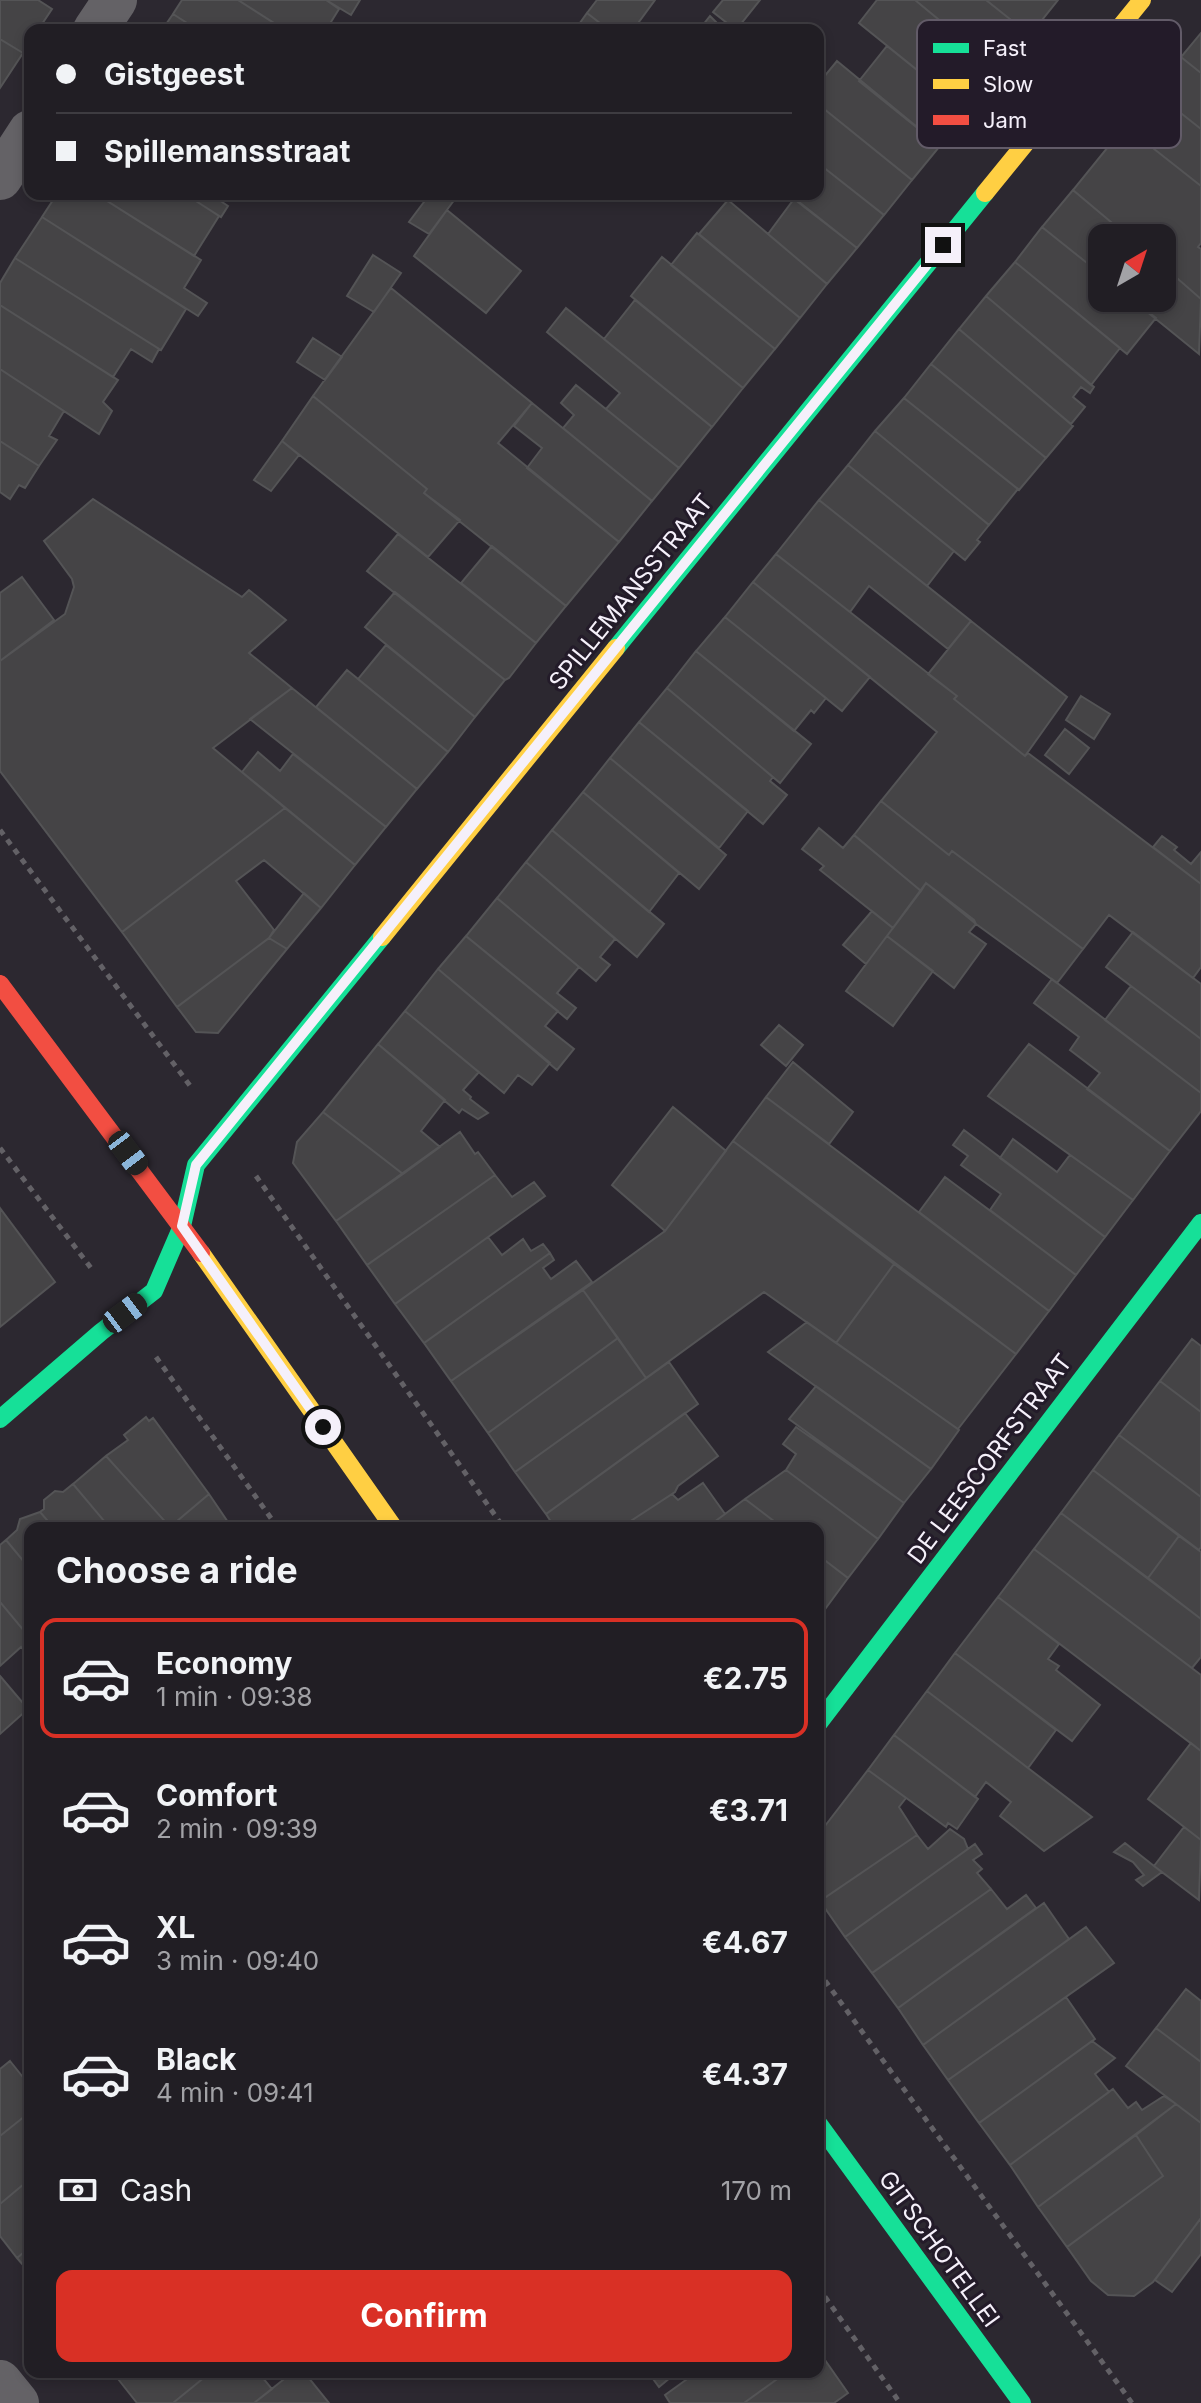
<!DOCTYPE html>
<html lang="en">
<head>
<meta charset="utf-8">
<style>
  :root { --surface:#211e24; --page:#29272c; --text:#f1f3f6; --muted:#a2a2a6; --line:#3e3c41; --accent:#d93025 }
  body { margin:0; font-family:Inter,sans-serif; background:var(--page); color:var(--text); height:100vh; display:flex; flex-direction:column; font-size:30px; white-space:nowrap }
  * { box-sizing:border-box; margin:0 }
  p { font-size:26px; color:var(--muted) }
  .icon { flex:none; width:44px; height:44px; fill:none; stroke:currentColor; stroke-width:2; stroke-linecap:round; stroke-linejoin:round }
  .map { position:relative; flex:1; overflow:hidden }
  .panel { position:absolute; left:24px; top:1522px; width:800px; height:856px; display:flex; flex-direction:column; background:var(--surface); border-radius:16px; box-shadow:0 4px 12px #0003,0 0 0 2px var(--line) }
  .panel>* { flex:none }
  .hud { position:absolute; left:24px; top:24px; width:800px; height:176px; border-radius:16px; box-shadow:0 4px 12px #0003,0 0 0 2px var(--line); display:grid; align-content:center; height:176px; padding:0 32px; background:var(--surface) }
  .needle { width:52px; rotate:39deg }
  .buttons { position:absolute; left:1088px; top:224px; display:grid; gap:16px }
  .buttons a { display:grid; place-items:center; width:88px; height:88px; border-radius:16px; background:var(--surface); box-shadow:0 4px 12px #0003,0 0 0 2px var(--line); font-size:40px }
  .end { position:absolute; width:36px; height:36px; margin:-18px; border:10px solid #f5f0fa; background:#111; box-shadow:0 0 0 4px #111 }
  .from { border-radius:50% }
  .car { position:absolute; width:24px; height:48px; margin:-24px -12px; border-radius:10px; box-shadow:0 0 6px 2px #0007; background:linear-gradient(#222 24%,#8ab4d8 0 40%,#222 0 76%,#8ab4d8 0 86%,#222 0) }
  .hud b { display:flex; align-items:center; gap:28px; height:76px; font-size:30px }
  .hud b+b { border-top:2px solid var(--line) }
  .hud i { width:20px; height:20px; background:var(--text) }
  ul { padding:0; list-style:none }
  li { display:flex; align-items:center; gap:24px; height:120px; margin:0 16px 12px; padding:0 16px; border:4px solid transparent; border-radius:16px }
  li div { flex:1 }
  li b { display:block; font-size:30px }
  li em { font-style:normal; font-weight:700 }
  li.selected { border-color:var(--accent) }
  li>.icon { width:72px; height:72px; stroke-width:1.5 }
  h2 { padding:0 32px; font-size:36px; line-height:96px }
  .pay { display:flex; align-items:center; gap:20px; height:88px; padding:0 32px; font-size:30px }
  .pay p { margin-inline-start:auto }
  .primary-button { display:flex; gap:16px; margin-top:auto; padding:16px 32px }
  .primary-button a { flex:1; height:92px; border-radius:16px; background:var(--accent); color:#fff; font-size:32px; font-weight:700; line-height:92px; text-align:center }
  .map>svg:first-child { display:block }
</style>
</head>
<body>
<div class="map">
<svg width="1201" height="2403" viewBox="0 0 1201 2403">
  <rect width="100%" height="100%" fill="#2c2830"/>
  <path fill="#454446" stroke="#545456" stroke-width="2" d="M0 0H38L52 9 38 30H30V42L23 53 0 39Z
    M182 0H238L285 30H198L173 14Z
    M238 0H326L339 9 326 30H285Z
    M326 0H360L351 15Z
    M597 0H655L633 30H609L587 13Z
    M723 0H760L736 30 713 12Z
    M877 0H915L1001 71 968 111 859 23Z
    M915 0H986L1030 35 1001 71Z
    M986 0H1058L1030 35Z
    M587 13 609 30H575Z
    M173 14 198 30H162Z
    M710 16 724 30H699Z
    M1201 33V73L1181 57Z
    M0 39 23 53 0 88Z
    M887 46 968 111 940 146 859 81Z
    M1181 57 1201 73V129L1153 91Z
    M837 61 940 146 912 180 818 104V84Z
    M1153 91 1201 129V186L1125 126Z
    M818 104 912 180 884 215 818 163Z
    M1125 126 1201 186V243L1198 247 1201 249V299L1162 265V238H1130L1073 190Z
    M818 163 884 215 857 248 789 194H818Z
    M1073 190 1130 238H1102V275L1042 227Z
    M57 194H96L201 260 184 288 207 303 198 316 42 217Z
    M96 194H185L219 216 194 256Z
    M185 194H210L228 206 221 217Z
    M430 194 458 195 429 234 409 222Z
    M794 199 857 248 827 284 768 234Z
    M728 200 827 284 800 318 699 234Z
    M447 210 521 271 486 313 414 256Z
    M42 217 186 309 161 350 15 258Z
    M1042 227 1102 275V298H1130L1156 318 1127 354 1015 262Z
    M697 233 800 318 775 349 671 265Z
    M373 255 401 273 374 312 347 296Z
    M662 257 775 349 743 388 631 296Z
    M15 258 159 349 152 362 131 349 113 377 0 305V283Z
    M1015 262 1120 348 1091 385 986 296Z
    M1162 265 1201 299 1199 354 1130 298H1162Z
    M391 288 532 403 498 443 619 542 566 606 424 493 427 489 313 396Z
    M986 296 1094 387 1090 393 1081 387 1073 397 1085 407 1071 424 959 329Z
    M635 300 743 388 712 427 604 339Z
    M0 305 118 380 103 402 112 411 99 434 0 369Z
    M566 308 712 427 679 468 606 409 620 393 547 332Z
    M959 329 1073 426 1046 458 931 364Z
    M313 338 342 357 325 380 297 362Z
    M931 364 1046 458 1019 490 904 398Z
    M0 369 64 411 49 436 57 440 39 466 0 441Z
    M576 385 679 468 652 501 563 428 574 415 561 403Z
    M313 396 427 489 424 493 460 520 428 557 282 441Z
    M904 398 1018 489 989 525 875 431Z
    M532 403 652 501 619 542 527 468 542 448 514 426Z
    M875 431 989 525 977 540 980 542 965 560 848 465Z
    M0 441 39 466 25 488 19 485 10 499 0 492Z
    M282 441 299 455 271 491 254 480Z
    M848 465 954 551 927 586 819 500Z
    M93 499 242 597 249 590 286 620 249 653 292 688 213 748 285 808 122 932 0 771V661L65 614 74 587 72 579 44 541Z
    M819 500 971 621 948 649 869 586 850 612 776 554Z
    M398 534 536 643 509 678 505 680 367 571Z
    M492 546 566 606 536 643 461 583Z
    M776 554 957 696 954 699 1025 756 1028 753 1201 884V967L1193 978 1109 915 1083 949 952 851 949 855 881 801 937 732 753 582Z
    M22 577 54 620 0 661V593Z
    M753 582 870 677 842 711 725 617Z
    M395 592 505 680 475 717 365 627Z
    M725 617 826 698 814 713 811 710 794 731 696 651Z
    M971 621 1067 697 1025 756 954 699 957 696 928 674Z
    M386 645 475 717 448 752 358 679Z
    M696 651 811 744 780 783 667 688Z
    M347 670 448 752 417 789 316 707Z
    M292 688 417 789 386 827 250 719Z
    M667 688 773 777 770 781 787 795 763 824 639 722Z
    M1081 696 1110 714 1094 739 1066 720Z
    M639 722 748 811 719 848 610 758Z
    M1065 729 1089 748 1069 774 1045 755Z
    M258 752 280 771 293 754 386 827 355 865 242 772Z
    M610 758 726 855 699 889 583 792Z
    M583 792 679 873 649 912 552 830Z
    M881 801 949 855 952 851 1083 949 1057 983 976 924 926 883 921 891 854 835Z
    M285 808 355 865 321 908 264 860 236 881 274 930 269 938 177 1007 122 932Z
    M819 828 843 848 854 835 921 891 893 928 820 870 824 866 802 849Z
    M552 830 664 924 637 957 526 862Z
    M1162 836 1177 847 1174 850 1191 864 1201 852V884L1153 847Z
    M526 862 615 939 600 957 610 965 596 981 497 898Z
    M926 883 974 920 976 924 969 932 986 944 954 988 887 936Z
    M304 893 321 908 287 949 269 938Z
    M497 898 579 967 557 993 576 1008 567 1019 466 936Z
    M872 911 893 928 866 964 843 945Z
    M1133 932 1201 984V1039L1106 967Z
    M466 936 558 1011 545 1026 574 1049 557 1070 438 969Z
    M887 936 933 971 893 1026 846 991Z
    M269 938 287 949 218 1033 196 1032 177 1007Z
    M438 969 550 1063 532 1085 518 1075 504 1093 405 1011Z
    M1052 979 1201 1093V1111L1170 1151 1087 1089 1100 1073 1070 1050 1079 1037 1034 1003Z
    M1131 986 1201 1039V1093L1105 1020Z
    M405 1011 479 1072 463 1090 471 1097 470 1099 488 1113 478 1119 462 1109 459 1113 378 1044Z
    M779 1025 803 1045 786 1066 761 1045Z
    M378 1044 445 1100 421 1131 440 1147 403 1174 323 1112Z
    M1029 1044 1170 1151 1133 1200 988 1096Z
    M793 1062 853 1112 829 1144 766 1097Z
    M766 1097 1049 1311 1016 1354 733 1141Z
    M673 1107 726 1151 665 1231 612 1185Z
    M323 1112 403 1174 336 1221 293 1163 297 1142Z
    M964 1130 1105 1237 1076 1275 990 1210 1001 1194 961 1165 968 1156 953 1145Z
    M460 1132 475 1154 478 1152 495 1175 367 1265 336 1221Z
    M1013 1139 1057 1172 1070 1155 1133 1200 1105 1237 1000 1158Z
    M733 1141 894 1264 836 1343 764 1292 646 1378 583 1290 665 1231Z
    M495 1175 512 1197 534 1182 545 1196 395 1304 367 1265Z
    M945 1177 1076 1275 1049 1311 919 1212Z
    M0 1208 55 1282 0 1327Z
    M488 1237 502 1255 523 1239 531 1251 543 1244 550 1253 424 1343 395 1304Z
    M550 1253 554 1260 543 1268 551 1279 576 1261 592 1282 451 1381 424 1343Z
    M894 1264 1016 1354 958 1429 836 1343Z
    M583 1290 618 1338 488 1433 451 1381Z
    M807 1322 959 1430 931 1469 768 1352Z
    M618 1338 646 1378 515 1472 488 1433Z
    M1192 1339 1201 1346V1412L1160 1381Z
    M669 1362 698 1404 546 1514 515 1472Z
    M1160 1381 1201 1412V1497L1119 1435Z
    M816 1386 931 1469 904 1503 789 1419Z
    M685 1413 718 1456 678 1486 675 1492 620 1528H555L546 1514Z
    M146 1417 149 1421 153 1418 209 1494 170 1527 106 1456 128 1440 124 1435Z
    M796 1427 904 1503 878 1539 786 1470 796 1454 783 1444Z
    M1119 1435 1201 1497V1547L1199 1550 1093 1470Z
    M106 1456 170 1527 110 1528 73 1484Z
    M786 1470 878 1539 848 1578 818 1555V1528H783L745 1499Z
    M1093 1470 1179 1536 1148 1578 1061 1513Z
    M703 1483 725 1514 706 1528H620L672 1494 678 1500Z
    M73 1484 110 1528H54L40 1512 44 1509V1500L55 1491 63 1492Z
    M209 1494 232 1528H168L170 1527Z
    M745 1499 783 1528H706L725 1514Z
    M40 1512 54 1528H30V1569L6 1540 17 1530 20 1519Z
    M1061 1513 1201 1619V1657L1192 1668 1034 1549Z
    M1179 1536 1201 1552V1619L1148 1578Z
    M6 1540 30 1569V1638L0 1602V1545Z
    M1034 1549 1201 1675V1751L998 1597Z
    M818 1555 848 1578 823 1612 818 1609Z
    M998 1597 1059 1644 1048 1659 1059 1666 1056 1670 1100 1705 1072 1741 955 1653Z
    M0 1602 30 1638V1652L28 1654 21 1647 0 1666Z
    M955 1653 1056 1730 1028 1768 927 1691Z
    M0 1676 28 1709 0 1734Z
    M927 1691 1028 1768 1092 1817 1044 1851 1000 1816 1011 1802 986 1782 975 1797 894 1735Z
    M894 1735 978 1799 957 1829 948 1823 946 1827 868 1770Z
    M1191 1743 1201 1751V1840L1148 1799Z
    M868 1770 906 1798 899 1807 917 1835 820 1901 818 1898V1835Z
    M1184 1827 1201 1840 1199 1900 1154 1866Z
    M950 1829 964 1839 968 1849 845 1937 820 1901 917 1835 928 1849Z
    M1125 1843 1154 1866 1162 1872 1143 1886 1136 1880 1144 1875 1133 1862 1114 1852Z
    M975 1844 982 1854 973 1860 982 1869 977 1873 991 1889 872 1973 845 1937Z
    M991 1889 1007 1909 1026 1895 1036 1908 898 2008 872 1973Z
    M1044 1903 1069 1939 923 2045 898 2008Z
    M1086 1927 1114 1963 948 2080 923 2045Z
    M1186 1989 1201 2001V2062L1156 2028Z
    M1066 1997 1095 2039 979 2123 948 2080Z
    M1156 2028 1201 2062V2123L1126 2066Z
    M1092 2041 1115 2058 1095 2074 1109 2092 1010 2165 979 2123Z
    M10 2061 30 2086V2112L0 2136V2069Z
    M1113 2089 1128 2108 1136 2102 1142 2110 1164 2096 1176 2104 1038 2207 1010 2165Z
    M1176 2104 1201 2123V2218L1153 2282 1134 2296 1108 2295 1091 2281 1067 2247 1163 2176 1136 2135Z
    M30 2112V2179L0 2204V2136Z
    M1136 2135 1163 2176 1067 2247 1038 2207Z
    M30 2179V2247L17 2258 0 2236V2204Z
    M1201 2218V2254L1172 2292 1155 2280Z
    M30 2247V2273L17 2258Z
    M818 2350 848 2393 834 2403H744L787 2372H818Z
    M126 2372H211L173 2403H137L118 2379Z
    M211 2372H258L272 2389 254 2403H173Z
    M293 2372H304L329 2403H254Z
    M648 2372H677L659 2387Z
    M697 2372H787L744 2403H670L665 2395Z"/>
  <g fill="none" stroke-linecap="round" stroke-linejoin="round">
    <path stroke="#636166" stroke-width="5" stroke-dasharray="6 6" stroke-linecap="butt" d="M0 830 191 1087
      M0 1148 94 1272
      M256 1176 504 1528
      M156 1357 278 1528
      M818 1971 1132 2403
      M818 2287 900 2403"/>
    <path stroke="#646266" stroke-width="44" d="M95 30 115 0
      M0 178 30 132
      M0 2382 17 2403"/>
    <path stroke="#16e098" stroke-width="18" d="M616 648 985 193
      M0 1419 101 1332 154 1291 182 1226 196 1165 382 937
      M818 1724 1201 1223
      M818 2123 1022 2403"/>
    <path stroke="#ffcf43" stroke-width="18" d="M985 193 1142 0
      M382 937 616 648
      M201 1253 394 1528"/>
    <path stroke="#f24e42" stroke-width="18" d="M0 984 201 1253"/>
  </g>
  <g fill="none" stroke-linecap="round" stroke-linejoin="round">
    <path stroke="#f5f0fa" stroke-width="10" d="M323 1427 182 1226 196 1165 943 245"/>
  </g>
  <g text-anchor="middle" stroke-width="6" stroke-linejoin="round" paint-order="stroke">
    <g font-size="24" fill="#f5f0fa" stroke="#231b29">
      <text transform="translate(631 592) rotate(-51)" y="8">SPILLEMANSSTRAAT</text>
      <text transform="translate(990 1459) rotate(-53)" y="8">DE LEESCORFSTRAAT</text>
      <text transform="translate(939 2249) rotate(54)" y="8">GITSCHOTELLEI</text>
    </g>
  </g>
  <rect x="917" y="20" width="264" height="128" rx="12" fill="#231b29" stroke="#625b68" stroke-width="2"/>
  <rect x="933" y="43" width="36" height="10" fill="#16e098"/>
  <rect x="933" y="79" width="36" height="10" fill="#ffcf43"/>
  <rect x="933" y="115" width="36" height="10" fill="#f24e42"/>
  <g font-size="22" fill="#f5f0fa">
    <text x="983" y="56">Fast</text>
    <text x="983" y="92">Slow</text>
    <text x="983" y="128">Jam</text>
  </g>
</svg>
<div class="buttons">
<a><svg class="needle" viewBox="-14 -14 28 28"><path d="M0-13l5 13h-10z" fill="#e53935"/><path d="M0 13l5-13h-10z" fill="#a2a2a6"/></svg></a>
</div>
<i class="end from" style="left:323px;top:1427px"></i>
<i class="end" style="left:943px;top:245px"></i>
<i class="car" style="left:128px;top:1153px;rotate:143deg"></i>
<i class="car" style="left:125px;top:1313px;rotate:53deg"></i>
<div class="hud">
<b><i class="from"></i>Gistgeest</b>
<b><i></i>Spillemansstraat</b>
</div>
<section class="panel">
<h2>Choose a ride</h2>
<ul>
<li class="selected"><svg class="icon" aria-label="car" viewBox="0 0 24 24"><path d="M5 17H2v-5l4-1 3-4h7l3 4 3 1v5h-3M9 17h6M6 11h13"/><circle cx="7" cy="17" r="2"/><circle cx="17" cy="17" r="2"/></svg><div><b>Economy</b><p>1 min · 09:38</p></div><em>€2.75</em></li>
<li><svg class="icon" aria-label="car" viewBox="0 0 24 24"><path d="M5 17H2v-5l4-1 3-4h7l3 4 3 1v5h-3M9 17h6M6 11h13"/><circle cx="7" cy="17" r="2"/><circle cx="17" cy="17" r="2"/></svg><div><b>Comfort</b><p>2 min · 09:39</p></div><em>€3.71</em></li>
<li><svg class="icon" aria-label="car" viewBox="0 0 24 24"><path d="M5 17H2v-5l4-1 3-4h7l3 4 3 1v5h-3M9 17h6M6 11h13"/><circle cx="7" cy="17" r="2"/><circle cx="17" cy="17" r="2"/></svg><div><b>XL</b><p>3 min · 09:40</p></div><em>€4.67</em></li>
<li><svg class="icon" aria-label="car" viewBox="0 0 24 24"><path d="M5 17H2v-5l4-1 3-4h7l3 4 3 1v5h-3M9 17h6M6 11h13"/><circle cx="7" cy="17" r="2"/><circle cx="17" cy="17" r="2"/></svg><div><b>Black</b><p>4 min · 09:41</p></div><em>€4.37</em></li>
</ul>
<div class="pay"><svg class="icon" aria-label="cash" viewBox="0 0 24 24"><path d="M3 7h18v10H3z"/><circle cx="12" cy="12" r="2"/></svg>Cash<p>170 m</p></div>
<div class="primary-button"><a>Confirm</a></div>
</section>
</div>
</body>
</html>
